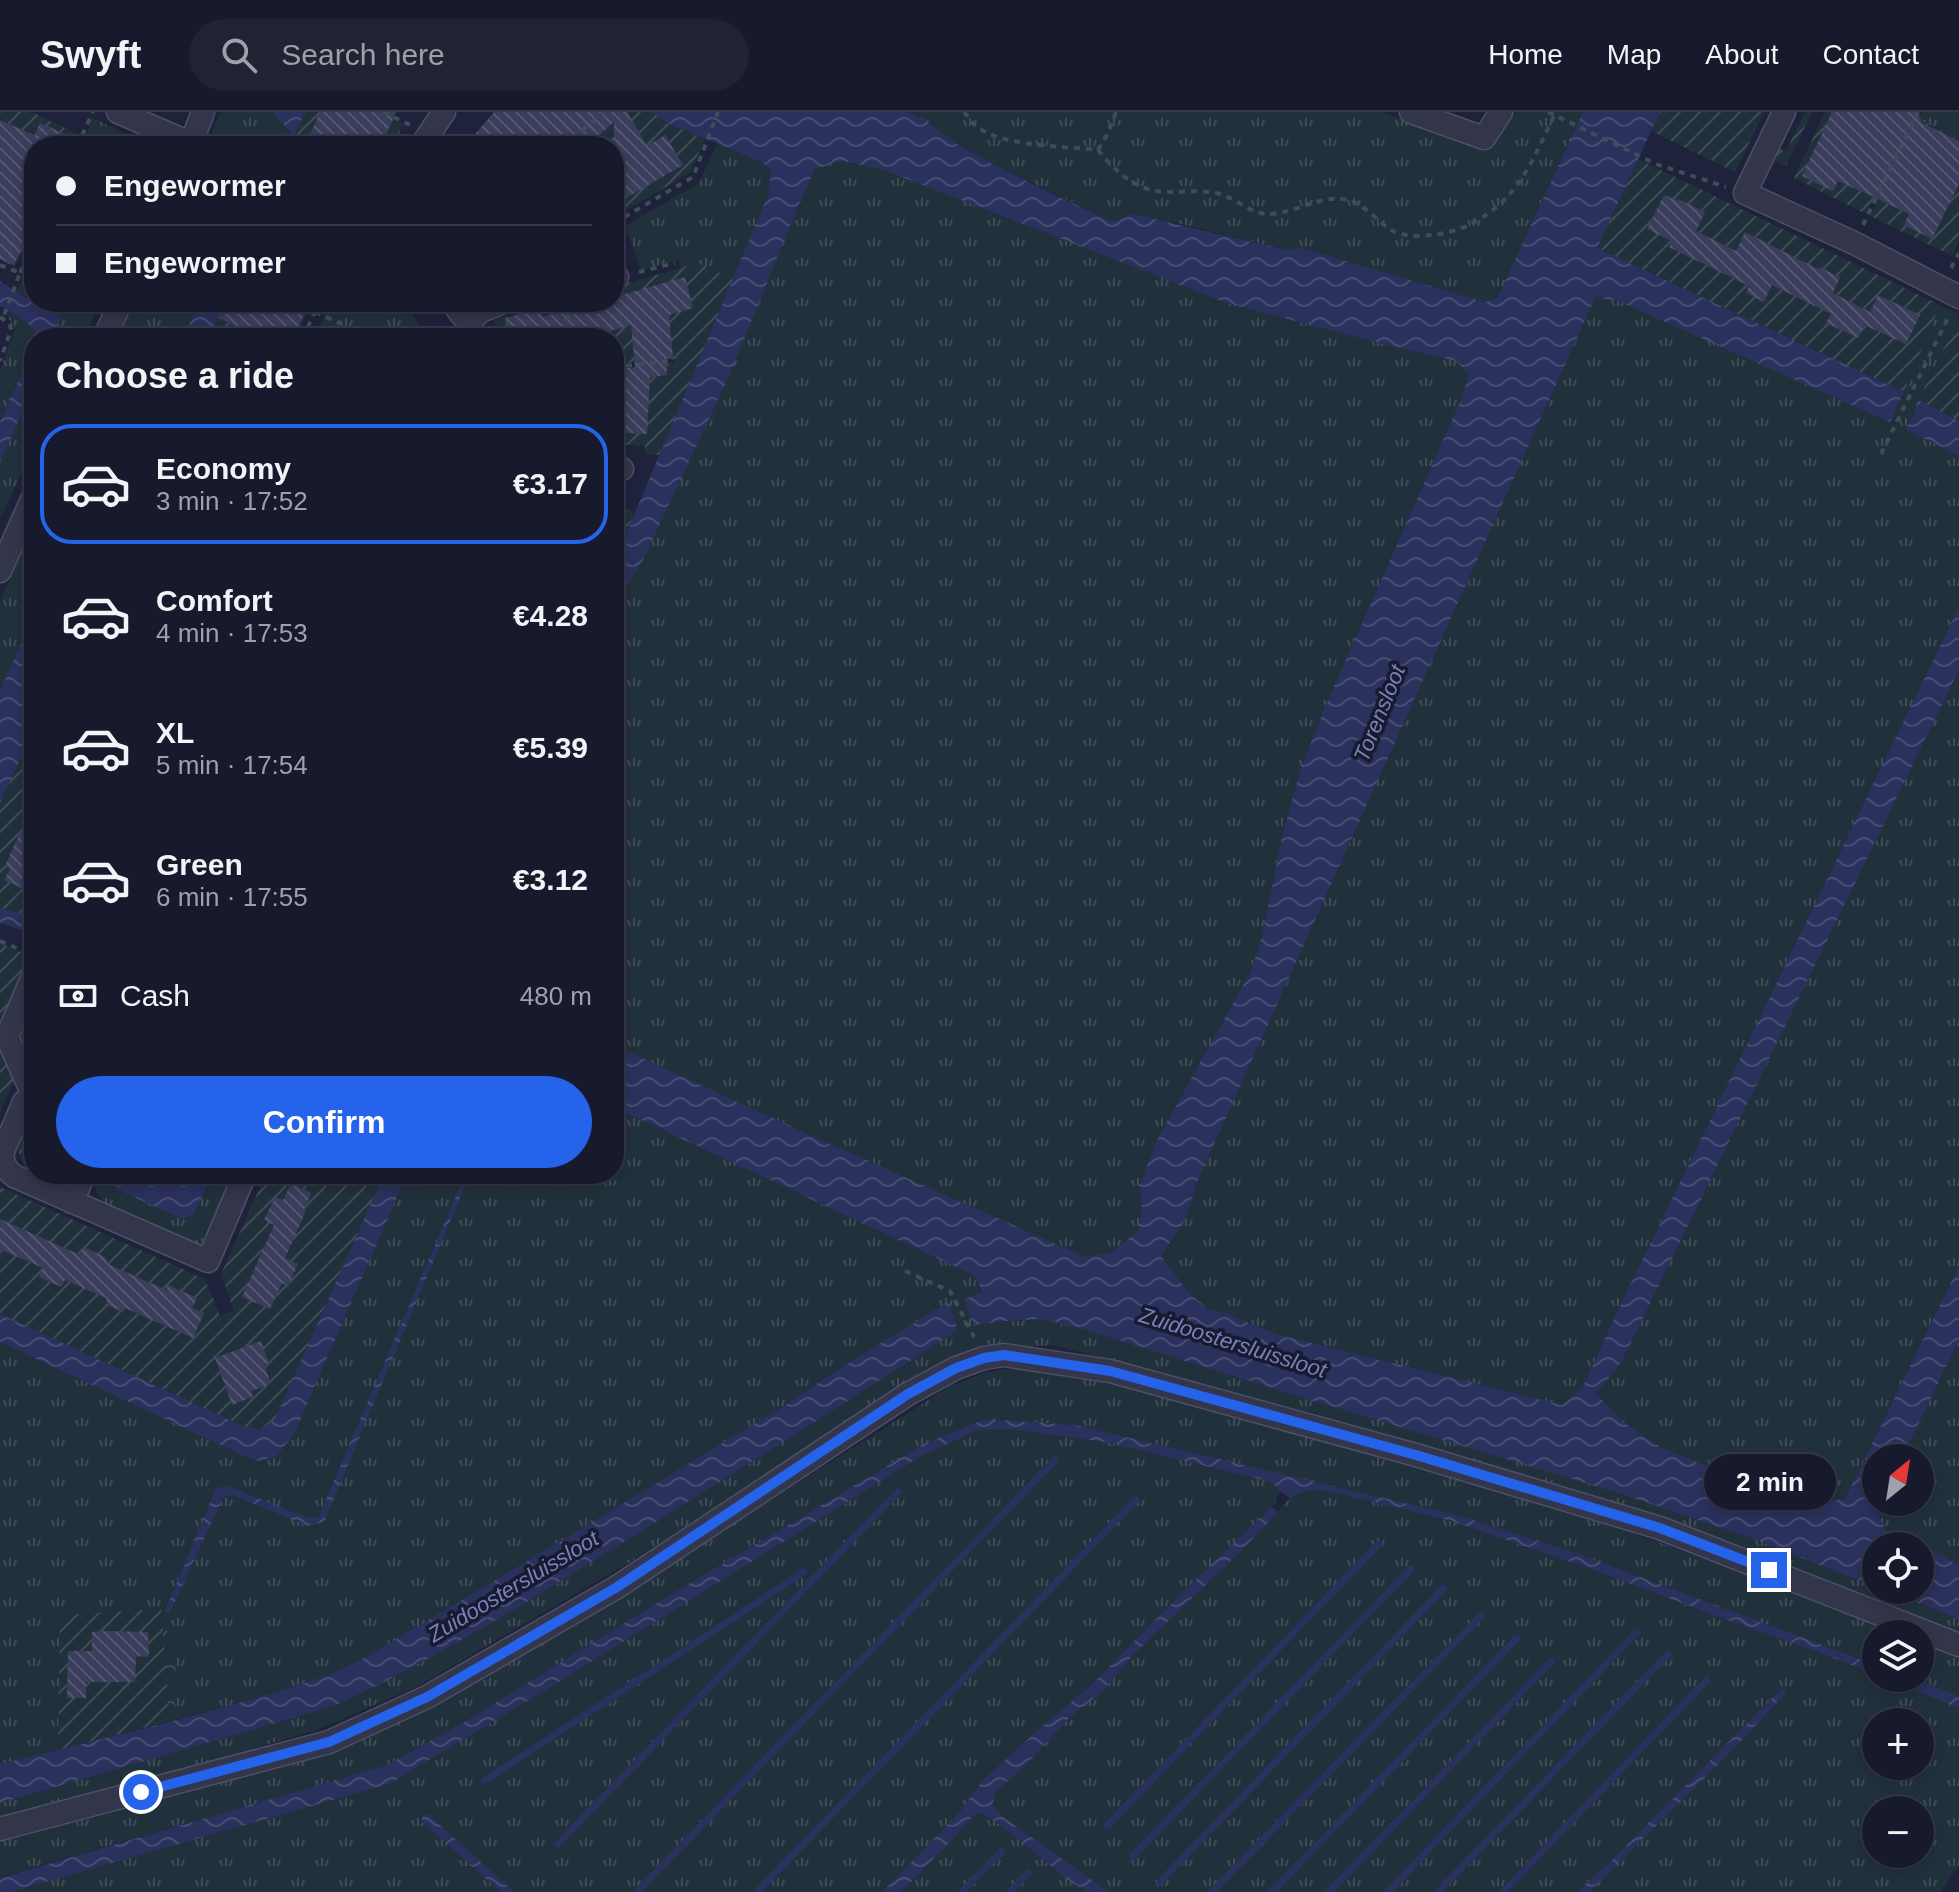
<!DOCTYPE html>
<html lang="en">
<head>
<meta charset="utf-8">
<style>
  :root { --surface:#171a2c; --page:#202334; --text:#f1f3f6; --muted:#9ea1a9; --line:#363848; --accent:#2563eb }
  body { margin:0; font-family:Arial,sans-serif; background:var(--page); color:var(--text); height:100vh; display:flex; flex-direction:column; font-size:30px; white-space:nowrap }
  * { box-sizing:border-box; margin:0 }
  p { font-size:26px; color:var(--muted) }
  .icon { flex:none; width:44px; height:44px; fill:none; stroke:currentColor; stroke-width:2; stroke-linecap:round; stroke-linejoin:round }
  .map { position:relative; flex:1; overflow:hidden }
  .details { position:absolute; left:24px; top:216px; width:600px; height:856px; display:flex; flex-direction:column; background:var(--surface); border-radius:32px; box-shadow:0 4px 12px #0003,0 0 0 2px var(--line) }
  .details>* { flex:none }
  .guide { position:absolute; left:24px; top:24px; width:600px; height:176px; border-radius:32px; box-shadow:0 4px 12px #0003,0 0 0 2px var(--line); display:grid; align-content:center; height:176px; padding:0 32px; background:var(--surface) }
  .needle { width:52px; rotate:30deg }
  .controls { position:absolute; left:1862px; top:1332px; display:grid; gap:16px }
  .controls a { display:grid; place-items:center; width:72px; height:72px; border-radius:50%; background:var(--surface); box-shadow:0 4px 12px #0003,0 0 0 2px var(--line); font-size:40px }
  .end { position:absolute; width:36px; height:36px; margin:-18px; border:10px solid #2563eb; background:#fff; box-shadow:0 0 0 4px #fff }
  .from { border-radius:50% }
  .bubble { position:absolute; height:56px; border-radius:28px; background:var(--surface); box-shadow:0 4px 12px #0003,0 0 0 2px var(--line); font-size:26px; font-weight:700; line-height:56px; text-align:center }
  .guide b { display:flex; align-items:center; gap:28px; height:76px; font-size:30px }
  .guide b+b { border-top:2px solid var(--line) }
  .guide i { width:20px; height:20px; background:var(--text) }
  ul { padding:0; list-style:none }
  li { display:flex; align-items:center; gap:24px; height:120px; margin:0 16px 12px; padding:0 16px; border:4px solid transparent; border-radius:32px }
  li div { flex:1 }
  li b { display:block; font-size:30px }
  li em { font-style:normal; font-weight:700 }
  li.active { border-color:var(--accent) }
  li>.icon { width:72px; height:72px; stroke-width:1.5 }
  h2 { padding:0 32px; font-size:36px; line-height:96px }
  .pay { display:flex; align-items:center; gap:20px; height:88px; padding:0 32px; font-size:30px }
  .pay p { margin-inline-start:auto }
  .action { display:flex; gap:16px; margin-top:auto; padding:16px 32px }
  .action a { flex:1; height:92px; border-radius:48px; background:var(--accent); color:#fff; font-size:32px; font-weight:700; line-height:92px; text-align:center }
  header { display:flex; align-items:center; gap:48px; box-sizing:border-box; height:112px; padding:0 40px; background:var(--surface); border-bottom:2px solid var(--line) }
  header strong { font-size:38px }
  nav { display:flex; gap:44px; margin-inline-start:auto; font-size:28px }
  .search { width:560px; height:72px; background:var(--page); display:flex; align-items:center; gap:20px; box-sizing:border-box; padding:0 28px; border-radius:44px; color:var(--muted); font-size:30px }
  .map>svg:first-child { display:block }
</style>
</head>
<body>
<header>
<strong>Swyft</strong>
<div class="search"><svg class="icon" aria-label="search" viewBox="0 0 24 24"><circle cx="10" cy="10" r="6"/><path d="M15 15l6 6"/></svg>Search here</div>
<nav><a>Home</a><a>Map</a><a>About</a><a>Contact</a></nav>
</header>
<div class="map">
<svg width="1959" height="1780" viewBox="0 0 1959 1780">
  <defs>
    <pattern id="grass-tufts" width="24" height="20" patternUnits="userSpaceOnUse" patternTransform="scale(2)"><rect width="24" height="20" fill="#21313c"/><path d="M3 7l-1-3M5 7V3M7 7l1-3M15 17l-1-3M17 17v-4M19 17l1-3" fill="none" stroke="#3f4c57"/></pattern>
    <pattern id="forest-crowns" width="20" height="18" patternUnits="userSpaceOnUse" patternTransform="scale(2)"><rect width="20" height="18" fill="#21313c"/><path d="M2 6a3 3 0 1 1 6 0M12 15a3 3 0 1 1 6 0" fill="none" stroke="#3f4c57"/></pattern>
    <pattern id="garden-furrows" width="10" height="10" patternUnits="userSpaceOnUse" patternTransform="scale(2)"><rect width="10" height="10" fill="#21313c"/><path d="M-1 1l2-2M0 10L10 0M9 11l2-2" fill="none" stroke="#3f4c57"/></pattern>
    <pattern id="water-waves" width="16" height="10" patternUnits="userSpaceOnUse" patternTransform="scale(2)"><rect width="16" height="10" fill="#2b315d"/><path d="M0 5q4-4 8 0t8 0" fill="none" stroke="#474c73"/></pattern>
    <pattern id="building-back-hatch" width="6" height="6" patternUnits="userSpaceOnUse" patternTransform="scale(2)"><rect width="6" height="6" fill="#3a3d5c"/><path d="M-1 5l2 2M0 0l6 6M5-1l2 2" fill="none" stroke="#545672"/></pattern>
  </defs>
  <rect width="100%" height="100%" fill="#1f223b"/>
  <path fill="url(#grass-tufts)" fill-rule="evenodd" d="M221 0H274L294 24 289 34H226L211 22Z
    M906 0H1381L1476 33 1492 32 1515 0H1583L1497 187 1484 190 1302 136 1287 138 1173 110H1113L999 55 959 33 916 3Z
    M1922 0H1959V28L1918 7Z
    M93 6 149 34H81Z
    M717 32 761 50 771 58 768 83 733 167 698 151 681 156 678 148 641 158 625 114 699 71Z
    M843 49 881 56 1227 191 1387 233 1456 249 1470 261 1462 285 1326 593 1300 659 1283 721 1262 824 1251 859 1157 1028 1139 1074 1142 1095 1138 1119 1110 1141 1085 1146 812 1024 614 933V476L628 470 815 57Z
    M34 139V186L28 187 30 212 38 223 37 226H34V233L0 311V259L15 217 8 205 10 195Z
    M1595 186 1616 188 1896 299 1940 193 1959 202V206L1918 288 1912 307 1906 316 1959 344V495L1619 1196 1583 1274 1562 1293 1279 1223 1225 1201 1208 1197 1189 1181 1161 1144 1185 1108 1198 1068Z
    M67 190H100L84 226H53Z
    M134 190H200L183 226H117Z
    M330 190H405L427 226H314Z
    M34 272V335L0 407V351Z
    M34 413V504L0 578V490Z
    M1959 558V1154L1845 1387 1813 1390 1742 1368 1660 1335 1622 1309 1596 1282 1621 1251Z
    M614 995 973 1163C985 1180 978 1193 974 1212L1040 1207 1079 1216 1287 1281 1622 1381 1751 1426 1876 1475V1478H1885L1959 1507V1522L1185 1267 1052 1233 980 1238 953 1244 630 1450 416 1575 317 1618 0 1708V1691L334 1594C442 1545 543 1480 645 1417 749 1351 854 1286 958 1218L839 1257 787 1292 551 1435 362 1548C301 1577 235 1592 170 1609L161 1498 61 1503 58 1638 0 1652V1230L242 1343 258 1348 295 1320 407 1062H614Z
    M97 1062H112L110 1064 195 1102 213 1062H233L200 1134 104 1090 96 1079Z
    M1959 1228V1453L1917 1430 1888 1422 1879 1405 1881 1390H1920V1346H1902Z
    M1007 1257 1048 1258 1126 1272 1295 1318 1554 1396 1664 1432 1905 1522H1876V1553L1576 1441 1464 1405 1075 1313 985 1307 924 1332 660 1489 466 1609 387 1653 0 1765V1727L331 1637 635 1474 949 1275 983 1261Z
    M1010 1317 1111 1331 1272 1370 1279 1379 1275 1392 1249 1418 1190 1473 1088 1576 1048 1609 983 1668 960 1700 882 1780H514L427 1701 422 1710 501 1780H10L389 1672 541 1581 923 1343 979 1318Z
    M1323 1378 1450 1409 1594 1458 1727 1508 1819 1540 1876 1563V1566H1883L1959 1596V1754L1940 1780H1589L1728 1643 1785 1582 1779 1579 1615 1745 1577 1780H1109L1003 1705 993 1692 995 1680 1026 1653 1069 1606 1103 1579 1132 1544 1244 1436 1290 1386 1306 1379ZM1876 1610H1920V1654H1876ZM1876 1698H1920V1742H1876Z
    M1920 1528 1959 1543V1584L1911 1566H1920Z
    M982 1701 995 1709 1072 1771 1089 1780H902L975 1702Z"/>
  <path fill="url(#forest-crowns)" d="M148 1506 176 1525 175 1597 139 1614Z"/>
  <path fill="url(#garden-furrows)" d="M0 0H31L74 20 68 34H34V111L15 155 0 148Z
    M305 0H376L403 12 394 34H289Z
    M609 0H652L668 11 705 27 690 61 614 105V34H568Z
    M1660 0H1764L1735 60 1651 19Z
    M1805 0H1812L1786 54 1775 49 1780 37 1786 39Z
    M1825 0H1915L1866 102 1794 66Z
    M1918 7 1959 28V130L1952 144 1870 104Z
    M1638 47 1940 193 1904 280 1597 136Z
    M698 151 733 167 659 343 645 342V334L614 332V257L674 251V247L614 252V226H577L567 190H614V175Z
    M224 190H312L296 226H208Z
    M563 190 572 226H497L494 206 523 202Z
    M1959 206V309L1918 288Z
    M614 391 635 400 614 451Z
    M34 617V806L0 796V691Z
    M0 831 34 845 0 921Z
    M34 877V957L29 955 15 922Z
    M0 933 14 968 0 1000Z
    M34 1001V1058C8 1048 19 1017 34 1001Z
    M266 1062H384L275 1307 261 1318 243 1314 0 1202V1075L205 1167 220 1204 234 1199 221 1162Z
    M161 1497 170 1609 58 1638 60 1503Z"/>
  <path fill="url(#water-waves)" d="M274 0H305L294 24 275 3Z
    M652 0H906C928 6 944 25 964 36 1012 63 1062 87 1113 110L1133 102 1287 138 1302 136 1484 190 1497 187 1583 0H1660L1597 136 1904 280 1890 310 1616 188 1595 186 1198 1068 1185 1108 1161 1144 1189 1181 1208 1197 1225 1201 1279 1223 1562 1293 1583 1274 1619 1196 1959 495V558L1621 1251 1596 1282 1622 1309 1660 1335 1742 1368 1812 1390 1845 1387 1959 1154V1228L1902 1346H1876V1390H1881L1879 1405 1888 1422 1917 1430 1959 1453V1507L1885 1478H1920V1434H1876V1475L1751 1426 1622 1382 1287 1281 1079 1216 1040 1207 1006 1209 974 1213 964 1188 981 1180 979 1172 973 1163 614 995V933L812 1024 1085 1145 1110 1141 1138 1119 1142 1095 1139 1074 1157 1028 1251 859 1262 824 1283 721 1300 659 1326 593 1462 285 1469 262 1456 249 1387 233 1227 191 881 57 843 49 815 57 796 99 730 262 643 448 628 471 614 476V451L768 83 771 58 761 50 668 11Z
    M0 169 28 187 34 186V190H67L53 226H37L38 223C27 208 16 202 0 194Z
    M200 190H224L208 226H183Z
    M34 233V272L0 351V311Z
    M1918 288 1959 309V344L1905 317 1912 307Z
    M34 504V617L0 691V578Z
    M0 796 26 803 21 818 0 811Z
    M112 1062H213L194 1102 183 1107 118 1078 112 1072Z
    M384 1062H407L295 1320 277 1344 258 1349 242 1343 0 1230V1202L243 1314 262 1318 275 1307Z
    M468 1062H470L324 1410 307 1414 233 1383 224 1384 169 1502 165 1499 216 1376 228 1374 305 1405 318 1406 462 1070Z
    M948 1190 958 1218C854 1286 749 1351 645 1417 543 1480 442 1545 334 1594L0 1691V1652C70 1635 140 1618 210 1599 262 1584 313 1572 361 1548L551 1435 787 1292 839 1257Z
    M985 1307 1075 1313 1464 1405 1576 1441 1876 1553V1563L1819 1540 1727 1508 1594 1458 1451 1409 1323 1378 1306 1379 1290 1386 1279 1379 1272 1370 1111 1331 1010 1317 979 1318 923 1343 541 1581 389 1672 10 1780H0V1766L387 1653 466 1609 660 1489 924 1332Z
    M1272 1395 1278 1400 1244 1436 1132 1544 1103 1579 1069 1606 1026 1653 995 1680 993 1692 1003 1705 1109 1780H1089L1072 1771 995 1709 982 1701 975 1702 951 1729 901 1780H882L960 1700 983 1668 1048 1609 1088 1576 1190 1473Z
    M1883 1566H1911L1959 1584V1596Z
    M1786 1576 1785 1582 1728 1643 1589 1780H1577L1615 1745 1779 1579Z
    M427 1701 514 1780H501L422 1710V1705Z"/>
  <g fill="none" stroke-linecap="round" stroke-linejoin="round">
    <path stroke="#2b315d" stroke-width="7" d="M484 1669 804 1460
      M1107 1714 1379 1432
      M558 1732 898 1380
      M1133 1744 1411 1457
      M1160 1770 1444 1476
      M637 1780 1055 1348
      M757 1780 1136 1388
      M962 1780 1002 1739
      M1010 1780 1028 1761
      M1212 1780 1482 1503
      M1272 1780 1517 1526
      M1329 1780 1552 1549
      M1388 1780 1637 1520
      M1438 1780 1668 1542
      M1503 1780 1707 1568"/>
  </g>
  <path fill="url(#building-back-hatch)" d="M320 0H396L381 34H305Z
    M494 0H627L647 34 665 23 683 53 614 93V10L587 34H465Z
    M1832 0H1918L1922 11 1959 29V72L1932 127 1904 113 1909 102 1874 85 1838 69 1833 79 1802 64Z
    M0 8 34 23V25L40 11 93 34H34V108L14 153 0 147Z
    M1664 83 1678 89V87L1705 100 1696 119 1736 139 1745 120 1818 157 1819 155 1840 165 1833 181 1870 200 1878 183 1920 203 1906 232 1864 213 1858 226 1826 211 1831 202 1772 173 1764 190 1746 181 1749 174 1669 135 1672 129 1647 117Z
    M685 165 693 196 669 203 673 246 666 247 667 263 650 265 647 322 614 320V258L635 255 631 213 585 226H490L489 220 506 216 505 206 541 197 542 205 597 190H614V185Z
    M226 190H288L306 198 294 226H242L245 219 218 206Z
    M34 689V782L4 768 10 757 5 754Z
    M291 1071 311 1081 304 1098 306 1099 285 1146 298 1152 288 1174 282 1171 270 1197 242 1185 274 1113 264 1108 275 1085 283 1088Z
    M0 1107 80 1143 84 1135 105 1145 108 1152 166 1178 168 1173 197 1186 192 1196 204 1201 193 1226 125 1196 123 1200 107 1193 106 1186 65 1168 61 1175 39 1165 43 1156 0 1137Z
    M261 1229 269 1251 264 1252 271 1272 251 1279 253 1285 232 1293 215 1246Z
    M107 1519 148 1520 149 1545 136 1544 135 1570H86V1586H67L68 1539H92V1520Z"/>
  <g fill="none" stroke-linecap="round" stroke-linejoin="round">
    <defs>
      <path id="street" d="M118 0 197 34
        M1411 0 1484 26 1501 0
        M1784 0 1745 81 1854 131 1959 185
        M190 34 203 0
        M421 34 444 0
        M614 160 617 165
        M452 190 468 211 470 226
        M468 211 481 199 503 190
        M104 226 121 190
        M614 357H622
        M0 459 34 383
        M33 983 7 925 34 862
        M34 983 24 990 3 1039C2 1050 5 1057 14 1064L208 1149 245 1062
        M72 1090 84 1062
        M0 1717 329 1630 427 1585 617 1475 908 1282 956 1256 984 1246 1004 1243 1110 1259 1416 1343 1660 1416 1959 1533"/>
    </defs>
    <use href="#street" stroke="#4d5066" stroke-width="25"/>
    <path stroke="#3e4e59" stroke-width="4" stroke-dasharray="6 6" stroke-linecap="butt" d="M383 0 410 13
      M964 0C968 4 971 11 976 14 1002 35 1065 34 1098 38 1116 60 1137 80 1167 80 1183 80 1200 78 1216 81 1233 84 1250 101 1266 102 1292 103 1316 84 1343 87 1363 89 1376 109 1393 119 1412 129 1451 122 1469 113 1521 86 1532 48 1556 0
      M1548 0 1656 52 1726 75
      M77 34 93 0
      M564 34 604 0
      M1098 38 1108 21 1116 0
      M614 111 693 65 718 0
      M1863 113 1918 0
      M0 153 20 161 3 206
      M1951 156 1959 141
      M639 160 675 151
      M20 161 34 130
      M565 190 574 226
      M315 200 373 226
      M0 205 10 212 11 218 0 249
      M303 226 319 190
      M429 226 446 219
      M614 255 671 249
      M1881 342 1949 204
      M0 829 28 841
      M27 840 34 825
      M905 1159 950 1179 974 1225"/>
    <use href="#street" stroke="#33354b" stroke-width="22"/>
  </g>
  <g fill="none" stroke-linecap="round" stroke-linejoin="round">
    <path stroke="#2563eb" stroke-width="10" d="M141 1680 329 1630 427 1585 617 1475 908 1282 956 1256 984 1246 1004 1243 1110 1259 1416 1343 1660 1416 1769 1458"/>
  </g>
  <g text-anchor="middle" stroke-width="7" stroke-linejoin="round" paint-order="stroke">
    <g font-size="22" font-style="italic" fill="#7a81b8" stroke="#181b30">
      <text transform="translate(1379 601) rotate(-68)" y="8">Torensloot</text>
      <text transform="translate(1233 1230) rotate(17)" y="8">Zuidoostersluissloot</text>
      <text transform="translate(513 1474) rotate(-31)" y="8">Zuidoostersluissloot</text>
    </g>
  </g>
</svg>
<div class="controls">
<a><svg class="needle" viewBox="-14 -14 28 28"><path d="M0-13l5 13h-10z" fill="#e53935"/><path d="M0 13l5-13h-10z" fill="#9ea1a9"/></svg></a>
<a><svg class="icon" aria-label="locate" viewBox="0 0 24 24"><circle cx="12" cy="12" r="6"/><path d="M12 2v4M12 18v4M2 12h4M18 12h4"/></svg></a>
<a><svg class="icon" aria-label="layers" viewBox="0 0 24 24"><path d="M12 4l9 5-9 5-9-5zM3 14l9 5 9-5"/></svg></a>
<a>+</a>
<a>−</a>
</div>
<i class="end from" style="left:141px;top:1680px"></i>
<i class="end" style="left:1769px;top:1458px"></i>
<div class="bubble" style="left:1704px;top:1342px;width:132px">2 min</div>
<div class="guide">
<b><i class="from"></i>Engewormer</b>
<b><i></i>Engewormer</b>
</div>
<section class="details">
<h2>Choose a ride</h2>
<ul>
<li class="active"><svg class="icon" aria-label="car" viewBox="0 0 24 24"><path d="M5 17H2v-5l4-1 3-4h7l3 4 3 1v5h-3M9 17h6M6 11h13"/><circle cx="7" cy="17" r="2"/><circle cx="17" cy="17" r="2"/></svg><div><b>Economy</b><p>3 min · 17:52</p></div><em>€3.17</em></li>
<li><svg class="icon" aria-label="car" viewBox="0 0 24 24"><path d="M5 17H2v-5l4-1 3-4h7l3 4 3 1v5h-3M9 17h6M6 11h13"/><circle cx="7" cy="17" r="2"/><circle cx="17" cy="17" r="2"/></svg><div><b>Comfort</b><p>4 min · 17:53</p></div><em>€4.28</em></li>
<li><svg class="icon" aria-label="car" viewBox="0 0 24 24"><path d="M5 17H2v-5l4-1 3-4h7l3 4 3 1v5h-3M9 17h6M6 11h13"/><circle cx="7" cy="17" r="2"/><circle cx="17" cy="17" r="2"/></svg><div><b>XL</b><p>5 min · 17:54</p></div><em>€5.39</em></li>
<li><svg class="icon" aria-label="car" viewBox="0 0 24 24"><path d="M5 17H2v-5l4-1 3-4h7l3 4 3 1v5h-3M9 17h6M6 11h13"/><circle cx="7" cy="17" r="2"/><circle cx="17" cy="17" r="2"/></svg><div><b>Green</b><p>6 min · 17:55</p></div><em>€3.12</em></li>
</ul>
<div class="pay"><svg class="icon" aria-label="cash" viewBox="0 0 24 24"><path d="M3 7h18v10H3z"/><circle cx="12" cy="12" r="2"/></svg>Cash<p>480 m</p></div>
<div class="action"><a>Confirm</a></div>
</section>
</div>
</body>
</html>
